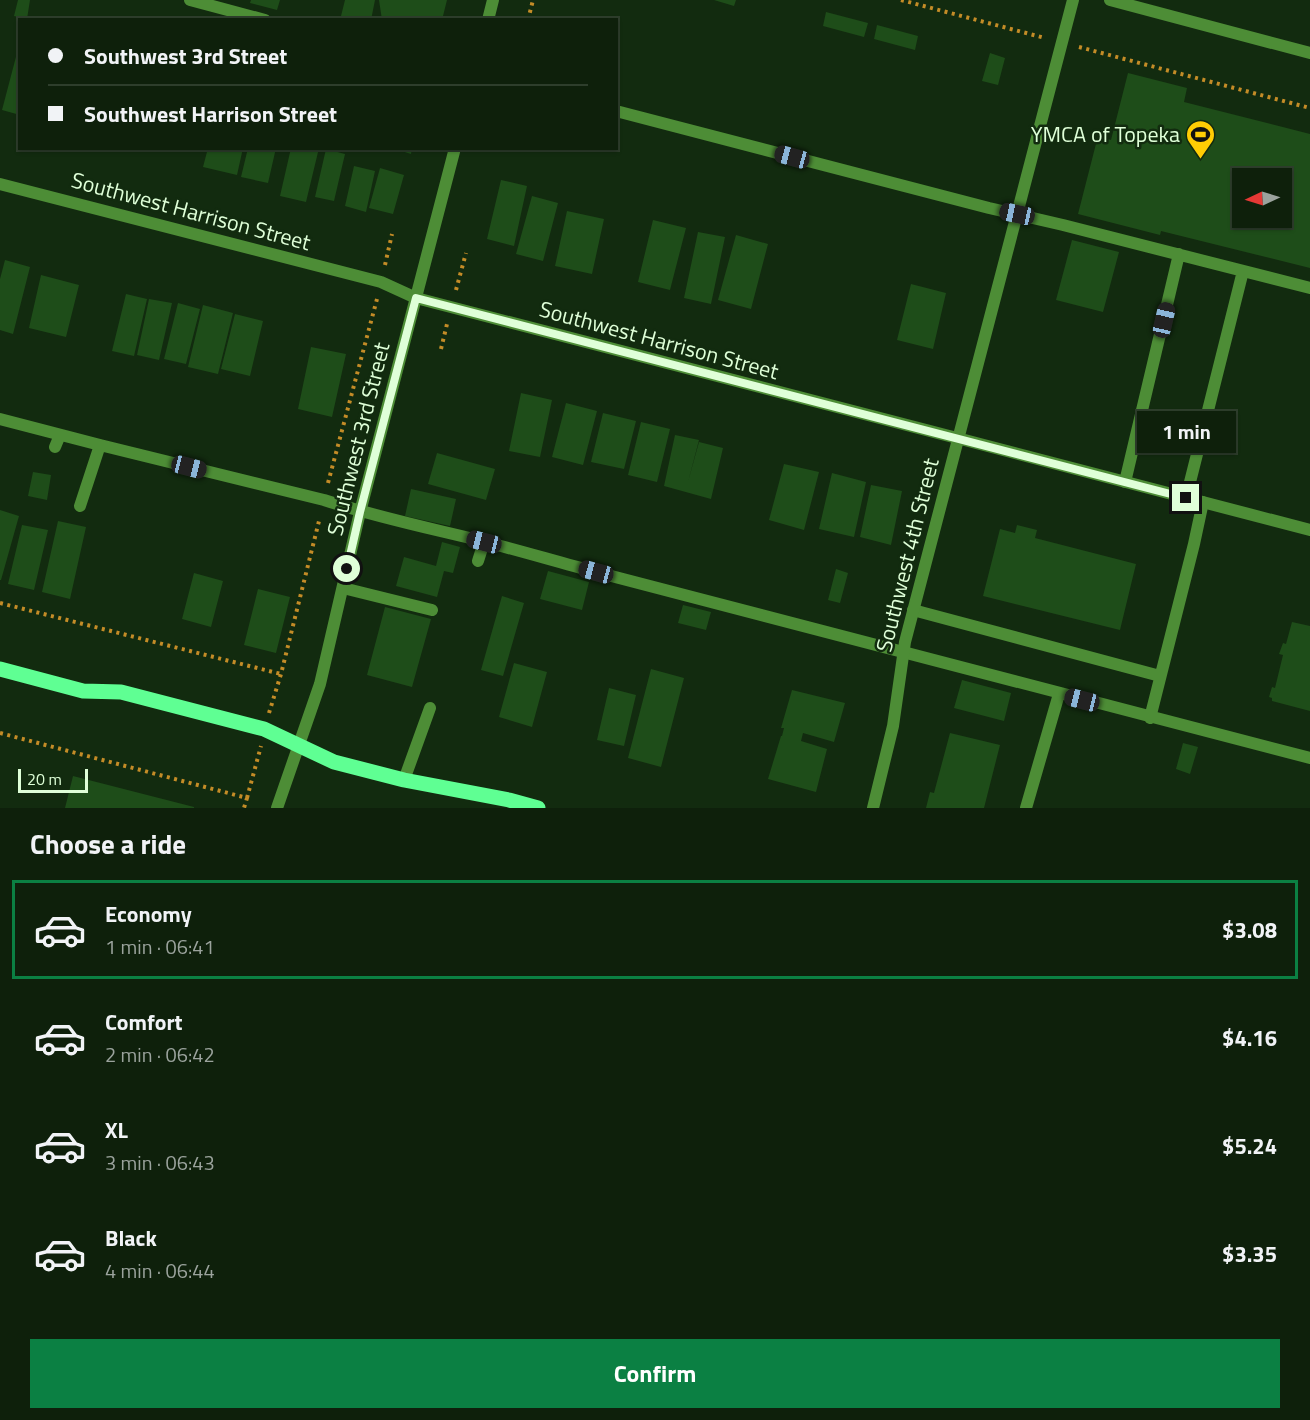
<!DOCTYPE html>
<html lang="en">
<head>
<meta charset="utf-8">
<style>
  :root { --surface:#0e200b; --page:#1c2d19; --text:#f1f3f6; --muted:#9ba39d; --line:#2e3e2c; --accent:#0b8043 }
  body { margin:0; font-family:"Titillium Web",sans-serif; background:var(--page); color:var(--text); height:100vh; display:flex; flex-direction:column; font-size:22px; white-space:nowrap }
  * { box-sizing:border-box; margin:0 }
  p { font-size:20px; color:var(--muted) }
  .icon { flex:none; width:33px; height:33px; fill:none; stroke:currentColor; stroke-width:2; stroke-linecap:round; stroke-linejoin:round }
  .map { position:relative; height:808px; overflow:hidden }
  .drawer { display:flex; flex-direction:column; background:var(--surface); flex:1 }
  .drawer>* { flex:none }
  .banner { position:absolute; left:18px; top:18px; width:600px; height:132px; border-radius:0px; box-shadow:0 2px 4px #0004,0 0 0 2px var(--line); display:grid; align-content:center; height:132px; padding:0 30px; background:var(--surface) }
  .needle { width:39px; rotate:266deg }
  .buttons { position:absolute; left:1232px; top:168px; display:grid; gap:12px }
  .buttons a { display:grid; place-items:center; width:60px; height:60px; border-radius:0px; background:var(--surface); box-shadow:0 2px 4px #0004,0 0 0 2px var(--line); font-size:30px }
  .scale { position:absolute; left:18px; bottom:15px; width:70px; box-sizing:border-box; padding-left:6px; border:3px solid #dfffd8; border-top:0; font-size:16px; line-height:21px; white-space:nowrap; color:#dfffd8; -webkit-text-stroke:4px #122b0f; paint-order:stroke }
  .end { position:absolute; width:27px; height:27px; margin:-14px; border:8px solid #dfffd8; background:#111; box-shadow:0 0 0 3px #111 }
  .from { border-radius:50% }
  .bubble { position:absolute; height:42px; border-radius:0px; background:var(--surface); box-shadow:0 2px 4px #0004,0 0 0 2px var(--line); font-size:20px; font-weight:700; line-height:42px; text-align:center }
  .car { position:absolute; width:18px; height:36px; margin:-18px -9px; border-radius:8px; box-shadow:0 0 4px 2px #0007; background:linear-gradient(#222 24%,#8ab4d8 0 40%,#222 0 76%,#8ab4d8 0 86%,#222 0) }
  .banner b { display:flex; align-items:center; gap:21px; height:57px; font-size:22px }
  .banner b+b { border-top:2px solid var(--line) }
  .banner i { width:15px; height:15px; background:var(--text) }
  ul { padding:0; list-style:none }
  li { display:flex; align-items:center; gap:18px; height:99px; margin:0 12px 9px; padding:0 18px; border:3px solid transparent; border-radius:0px }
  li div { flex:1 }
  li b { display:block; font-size:22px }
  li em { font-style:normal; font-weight:700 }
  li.active { border-color:var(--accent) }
  li>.icon { width:54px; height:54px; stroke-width:1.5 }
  h2 { padding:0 30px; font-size:27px; line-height:72px }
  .primary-button { display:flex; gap:12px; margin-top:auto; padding:12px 30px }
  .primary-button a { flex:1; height:69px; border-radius:0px; background:var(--accent); color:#fff; font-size:24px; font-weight:700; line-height:69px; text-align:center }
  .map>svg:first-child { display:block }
</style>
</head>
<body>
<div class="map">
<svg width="1310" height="808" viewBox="0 0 1310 808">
  <rect width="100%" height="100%" fill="#122b0f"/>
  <path fill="#1e4d19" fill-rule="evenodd" d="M18 0H30L27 19 14 16Z
    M251 0H280L277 10 250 3Z
    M345 0H375L371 20H340Z
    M379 0H447L442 20H382Z
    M714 0H736L734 6Z
    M826 12 868 23 864 37 823 26Z
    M877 25 918 36 915 50 874 39Z
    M17 53 20 54V115L2 110Z
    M990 53 1005 58 998 85 982 81Z
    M1128 73 1187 88 1184 102 1310 134V268L1161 231 1160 235 1078 214 1098 136 1111 140ZM1242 178H1281V218H1242Z
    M208 148H243L237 175 203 167Z
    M248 148H276L268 183 241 177Z
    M291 148H319L306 202 280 196Z
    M392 148H412L411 154Z
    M326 149 345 154 334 201 315 197Z
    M354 166 375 171 366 212 345 206Z
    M380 168 404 175 393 214 369 208Z
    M501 180 527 186 514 246 487 239Z
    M532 196 558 203 543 261 516 254Z
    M567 211 604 219 592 274 555 266Z
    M653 220 686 228 670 290 638 282Z
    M698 232 725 237 711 304 684 298Z
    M736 235 768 244 751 309 718 300Z
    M1072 240 1119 252 1103 312 1056 300Z
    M5 260 30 267 13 334 0 330V279Z
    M41 275 79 285 66 337 29 328Z
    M911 284 946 293 933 349 897 340Z
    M126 294 147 299 134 356 112 351Z
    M149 299 172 303 159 360 137 355Z
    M178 303 200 309 186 364 164 359Z
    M203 305 233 313 218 374 188 367Z
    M235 314 263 321 250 376 221 369Z
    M311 347 346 354 332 417 298 409Z
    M521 393 552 400 540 457 509 451Z
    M566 403 597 411 583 465 552 457Z
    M603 413 636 421 624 469 591 462Z
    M641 422 670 429 657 482 628 475Z
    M675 435 699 440 688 482 699 442 723 448 711 499 664 486Z
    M437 453 495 469 486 500 428 484Z
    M784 464 819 472 804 530 769 520Z
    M33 472 51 475 47 500 28 496Z
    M832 473 866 482 854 537 819 529Z
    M871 485 902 491 891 545 860 537Z
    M411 489 456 499 450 526 405 516Z
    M0 510 19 516 1 580H0Z
    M58 521 86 527 70 599 42 592Z
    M22 525 48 530 34 590 8 584Z
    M1017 525 1037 530 1035 538 1136 564 1120 630 983 596 1000 529 1015 533Z
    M442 542 460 547 453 573 444 571 437 597 396 586 404 557 436 566Z
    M836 569 848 573 840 603 828 600Z
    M548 571 589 582 582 610 540 599Z
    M194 573 223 581 211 627 182 619Z
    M258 589 290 597 276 653 244 645Z
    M502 596 524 603 503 676 481 670Z
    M683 605 711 612 706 630 678 623Z
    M385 607 431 619 412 687 367 675Z
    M1292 622 1310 626V711L1272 701V698L1269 697 1272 687 1275 688 1283 655 1279 654 1283 643 1286 644Z
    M514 663 547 672 532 727 499 717Z
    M651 669 684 678 661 767 628 758Z
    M962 680 1011 693 1004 721 954 708Z
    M609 688 636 695 624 746 597 740Z
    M792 690 845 703 834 742 803 733 801 741 827 749 816 792 768 779 781 736H782L784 728H781Z
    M950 733 1000 745 984 808H926L930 792 934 793Z
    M1183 743 1198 747 1190 774 1176 769Z
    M73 776 194 807V808H65Z"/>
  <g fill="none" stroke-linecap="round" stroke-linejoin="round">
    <path stroke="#c48c27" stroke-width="4" stroke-dasharray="3 4.5" stroke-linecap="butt" d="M901 0 1045 38
      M528 20 533 0
      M1079 47 1310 108
      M385 265 392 234
      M456 290 466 253
      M441 349 447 324
      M328 483 377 299
      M0 603 281 674
      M269 713 281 674 320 517
      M0 733 247 798 244 808
      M247 798 261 746"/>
    <path stroke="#4d8d36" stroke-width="12" d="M190 0 265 20
      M616 111 989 208 1063 225 1310 288
      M0 419 100 445 324 500C376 517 429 528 482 541 521 551 558 562 596 572 834 636 1072 698 1310 758
      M55 447 60 435
      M1125 482 1179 254
      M1186 498 1243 271
      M80 506 100 445
      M478 561 484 542
      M343 588 432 610
      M913 610 1160 676
      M1150 718 1194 544 1203 502
      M404 780 430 708
      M1026 808 1059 694"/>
    <path stroke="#4d8d36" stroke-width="12" d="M1110 0 1310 53
      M488 20 493 0
      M0 184 381 282 416 298 957 438
      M277 808 320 684 360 512 455 148"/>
    <path stroke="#4d8d36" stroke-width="12" d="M957 438 1310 530
      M873 808 893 726 905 642 1073 0"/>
    <path stroke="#5fff93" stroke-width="15" d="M0 669 83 691 121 692 264 729 334 762 404 780 509 800 538 808"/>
  </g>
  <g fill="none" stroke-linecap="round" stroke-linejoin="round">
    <path stroke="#dfffd8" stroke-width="8" d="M347 569 360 512 416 298 1186 498"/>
  </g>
  <defs>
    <symbol id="stadium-pin" viewBox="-11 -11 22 30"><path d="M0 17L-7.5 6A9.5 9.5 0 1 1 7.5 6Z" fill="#ffcd04" stroke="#122b0f"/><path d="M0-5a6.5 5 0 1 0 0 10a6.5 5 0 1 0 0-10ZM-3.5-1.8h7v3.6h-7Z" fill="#111"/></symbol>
  </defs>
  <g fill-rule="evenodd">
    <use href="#stadium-pin" x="1184" y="118" width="33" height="45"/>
  </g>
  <g text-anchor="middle" stroke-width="5" stroke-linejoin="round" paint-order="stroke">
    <g font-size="22" fill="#dfffd8" stroke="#122b0f" text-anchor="end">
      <text x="1180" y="142">YMCA of Topeka</text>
    </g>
    <g font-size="22" fill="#dfffd8" stroke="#122b0f">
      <text transform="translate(191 211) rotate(15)" y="8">Southwest Harrison Street</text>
      <text transform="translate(659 340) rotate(15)" y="8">Southwest Harrison Street</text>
      <text transform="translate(358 439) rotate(-76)" y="8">Southwest 3rd Street</text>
      <text transform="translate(907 555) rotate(-76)" y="8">Southwest 4th Street</text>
    </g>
  </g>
</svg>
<div class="buttons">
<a><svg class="needle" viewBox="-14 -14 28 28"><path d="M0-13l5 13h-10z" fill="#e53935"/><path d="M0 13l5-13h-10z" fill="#9ba39d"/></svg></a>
</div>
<div class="scale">20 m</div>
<i class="end from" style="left:347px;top:569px"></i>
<i class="end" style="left:1186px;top:498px"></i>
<div class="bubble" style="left:1137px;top:411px;width:99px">1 min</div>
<i class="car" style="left:792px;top:157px;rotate:285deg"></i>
<i class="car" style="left:1017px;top:214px;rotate:282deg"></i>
<i class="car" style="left:1164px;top:320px;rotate:13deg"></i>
<i class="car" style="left:189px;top:467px;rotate:104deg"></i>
<i class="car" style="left:484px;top:542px;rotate:284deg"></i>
<i class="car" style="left:596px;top:572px;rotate:285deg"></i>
<i class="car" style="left:1082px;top:700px;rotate:284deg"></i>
<div class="banner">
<b><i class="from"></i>Southwest 3rd Street</b>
<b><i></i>Southwest Harrison Street</b>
</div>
</div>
<section class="drawer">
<h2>Choose a ride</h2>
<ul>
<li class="active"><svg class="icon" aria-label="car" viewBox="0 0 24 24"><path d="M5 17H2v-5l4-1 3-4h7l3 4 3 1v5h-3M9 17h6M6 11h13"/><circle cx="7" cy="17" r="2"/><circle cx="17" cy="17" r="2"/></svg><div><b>Economy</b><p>1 min · 06:41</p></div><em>$3.08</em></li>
<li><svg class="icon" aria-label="car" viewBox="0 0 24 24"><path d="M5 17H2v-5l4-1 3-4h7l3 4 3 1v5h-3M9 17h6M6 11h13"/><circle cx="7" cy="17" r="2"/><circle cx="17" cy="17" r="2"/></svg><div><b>Comfort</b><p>2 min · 06:42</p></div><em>$4.16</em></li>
<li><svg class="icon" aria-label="car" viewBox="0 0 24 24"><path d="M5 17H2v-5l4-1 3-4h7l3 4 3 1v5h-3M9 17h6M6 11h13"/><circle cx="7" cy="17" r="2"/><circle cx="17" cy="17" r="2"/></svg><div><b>XL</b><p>3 min · 06:43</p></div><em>$5.24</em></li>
<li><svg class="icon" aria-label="car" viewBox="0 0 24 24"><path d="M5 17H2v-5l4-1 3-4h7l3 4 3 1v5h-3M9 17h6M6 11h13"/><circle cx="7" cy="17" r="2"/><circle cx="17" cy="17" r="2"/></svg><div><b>Black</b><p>4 min · 06:44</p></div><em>$3.35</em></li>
</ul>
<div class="primary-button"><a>Confirm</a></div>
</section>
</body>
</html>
